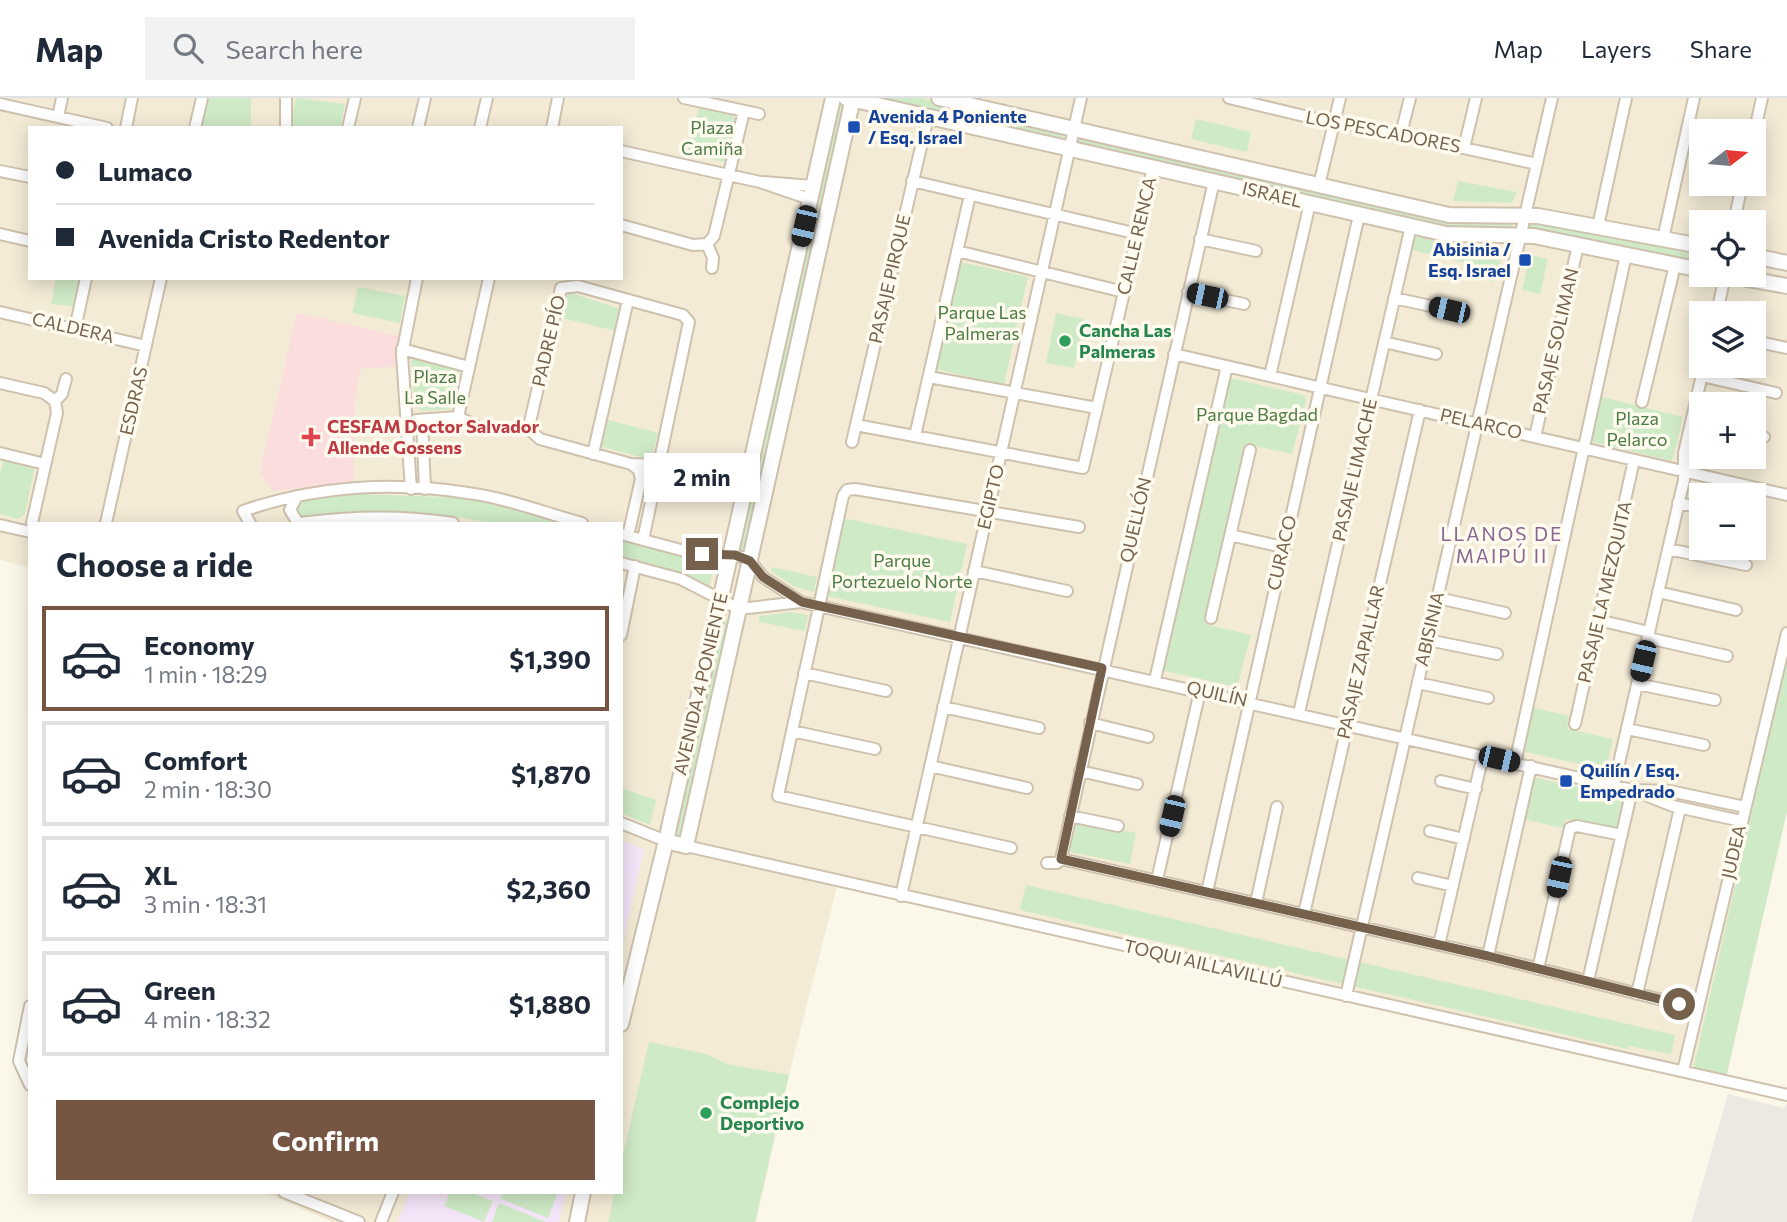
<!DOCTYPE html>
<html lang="en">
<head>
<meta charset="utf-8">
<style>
  :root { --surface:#fff; --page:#f2f2f3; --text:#1f2937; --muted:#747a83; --line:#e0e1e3; --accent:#775543 }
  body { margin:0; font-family:Commissioner,sans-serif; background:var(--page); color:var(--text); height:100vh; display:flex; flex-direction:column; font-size:26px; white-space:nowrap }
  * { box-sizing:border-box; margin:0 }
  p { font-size:23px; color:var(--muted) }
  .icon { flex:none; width:38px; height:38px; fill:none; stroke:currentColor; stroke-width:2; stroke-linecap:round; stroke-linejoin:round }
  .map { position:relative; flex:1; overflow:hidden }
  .drawer { position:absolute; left:28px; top:424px; width:595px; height:672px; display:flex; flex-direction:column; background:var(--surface); border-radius:0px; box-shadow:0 4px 18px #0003 }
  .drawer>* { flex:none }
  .hud { position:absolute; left:28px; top:28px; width:595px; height:154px; border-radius:0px; box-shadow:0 4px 18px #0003; display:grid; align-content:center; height:154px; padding:0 28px; background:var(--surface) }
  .needle { width:46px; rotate:74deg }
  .controls { position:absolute; left:1689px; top:21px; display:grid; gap:14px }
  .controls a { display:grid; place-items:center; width:77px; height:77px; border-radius:0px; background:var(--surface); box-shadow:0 4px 18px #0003; font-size:35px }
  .end { position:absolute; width:32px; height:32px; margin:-16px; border:9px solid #76624c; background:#fff; box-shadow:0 0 0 4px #fff }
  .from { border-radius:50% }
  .bubble { position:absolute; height:49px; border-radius:0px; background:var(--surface); box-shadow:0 4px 18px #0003; font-size:23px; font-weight:700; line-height:49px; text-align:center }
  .car { position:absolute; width:21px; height:42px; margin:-21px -10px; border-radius:9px; box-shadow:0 0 5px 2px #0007; background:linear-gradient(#222 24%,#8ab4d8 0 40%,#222 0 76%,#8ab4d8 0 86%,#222 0) }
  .hud b { display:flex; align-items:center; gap:24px; height:66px; font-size:26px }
  .hud b+b { border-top:2px solid var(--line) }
  .hud i { width:18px; height:18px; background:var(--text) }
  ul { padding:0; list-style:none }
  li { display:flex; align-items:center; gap:21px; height:105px; margin:0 14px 10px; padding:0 14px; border:4px solid var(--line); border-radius:0px }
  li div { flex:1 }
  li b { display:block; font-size:26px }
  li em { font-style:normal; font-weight:700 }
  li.on { border-color:var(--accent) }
  li>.icon { width:63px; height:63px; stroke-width:1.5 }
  h2 { padding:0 28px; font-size:32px; line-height:84px }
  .button { display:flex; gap:14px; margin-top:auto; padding:14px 28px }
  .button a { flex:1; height:80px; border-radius:0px; background:var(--accent); color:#fff; font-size:28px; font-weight:700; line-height:80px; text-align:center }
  header { display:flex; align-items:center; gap:42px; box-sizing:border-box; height:98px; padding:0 35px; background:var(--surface); border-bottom:2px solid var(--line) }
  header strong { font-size:33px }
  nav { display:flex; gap:38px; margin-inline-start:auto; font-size:24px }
  .search { width:490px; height:63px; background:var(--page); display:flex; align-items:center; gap:18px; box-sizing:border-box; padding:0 24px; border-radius:0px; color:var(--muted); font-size:26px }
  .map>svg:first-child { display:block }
</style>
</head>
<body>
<header>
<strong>Map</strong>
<div class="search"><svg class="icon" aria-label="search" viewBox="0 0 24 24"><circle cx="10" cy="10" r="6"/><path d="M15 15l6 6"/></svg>Search here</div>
<nav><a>Map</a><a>Layers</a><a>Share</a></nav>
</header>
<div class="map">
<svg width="1787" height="1124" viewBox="0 0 1787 1124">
  <rect width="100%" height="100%" fill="#fcf8e9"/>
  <path fill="#f4ebd7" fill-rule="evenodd" d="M0 0H1787V713L1726 980 840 777 789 977 756 1124H332L263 1094H621V425H30V470L0 462ZM30 30H621V180H30ZM1701 33H1754V86H1701ZM1701 124H1754V177H1701ZM1701 215H1754V268H1701ZM1701 306H1754V359H1701ZM1701 397H1754V450H1701Z"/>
  <path fill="#ede9e2" d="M1728 996 1784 1010 1787 1005V1124H1691Z"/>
  <path fill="#f5e5f9" d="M621 742 644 751 621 851Z
    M410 1094H566L559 1124H401L398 1123Z"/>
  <path fill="#fadddc" d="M297 215 399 238 396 268 360 271 355 304 353 385 273 393 260 374Z"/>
  <path fill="#cfeac7" d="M206 0H251V30H200Z
    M296 0 345 6 340 30H290Z
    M862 0H919L1063 32V43Z
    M837 5 846 7 746 457 736 454Z
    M699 8 733 16 736 25 726 64 687 57Z
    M1196 21 1251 34 1247 54 1191 41Z
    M1078 38 1511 125V132L1462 134 1076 46Z
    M1458 83 1517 94 1512 105 1453 103Z
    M1531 121 1701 155V166L1529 133Z
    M1415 138 1461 149H1505L1494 184 1470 178 1471 166 1412 152Z
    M1530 157 1548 161 1540 196 1522 192Z
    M960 164 1028 179 1004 287 936 271Z
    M56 180H85L77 209 51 206Z
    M358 189 405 198 400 225 352 215Z
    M571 195 620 211 616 233 562 220 566 198Z
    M1056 215 1084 221 1074 270 1046 265Z
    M414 260 460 273 451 311 423 313 415 309 411 263Z
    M1230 280 1304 297 1306 302 1292 356 1245 346 1205 526 1251 537 1237 589 1165 573 1162 568Z
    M1602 299 1683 319 1672 363 1592 344Z
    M605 321 658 335 652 358 648 361 602 349 599 345Z
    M4 359 35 369 25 416 18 421 0 416V378Z
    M359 396 468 400 564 425H493L456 419 377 413 299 419 295 415 302 402Z
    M843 420 967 446 950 524 827 498Z
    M621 441 698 461 712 460 716 464 709 488 688 477 621 459Z
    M772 469 817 479 814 494 793 488 771 473Z
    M791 514 808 517 805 533 759 524V518Z
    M721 522 731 523 680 741 673 739Z
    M1787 560V713L1726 980 1693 972Z
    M1531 609 1569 618 1567 631 1613 641 1606 672 1522 653Z
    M1533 679 1625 700 1618 732 1565 721 1563 730 1523 721Z
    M621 690 656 702 650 727 621 715Z
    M1076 722 1136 735 1130 766 1070 754Z
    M1026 787 1675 937 1671 956 1629 948 1628 951 1020 812Z
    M649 944 706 956 727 966 789 977 755 1124H608L615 1094H621V1065Z
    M450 1094H470L493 1103 484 1124 444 1108Z
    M504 1094H549L557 1097 548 1120 501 1101Z
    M499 1105 546 1124H492Z"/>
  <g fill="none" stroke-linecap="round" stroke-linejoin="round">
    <defs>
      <path id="minor" d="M286 0V30
        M684 0 759 16
        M1229 0 1325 23 1344 24 1537 66
        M0 6 107 30
        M58 19 62 0
        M126 30 132 0
        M195 30 202 0
        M348 30 355 0
        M418 30 425 0
        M480 30 487 0
        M552 30 558 0
        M1401 36 1410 0
        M1754 36 1762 0
        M1464 50 1476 0
        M621 53 760 84 810 101
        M0 73 30 79
        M912 83 1138 136
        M763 84 813 88
        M1319 87 1340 0
        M1734 124 1742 86
        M621 127 693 147 707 146
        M1598 128 1626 0
        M0 136 30 143
        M1200 141 1256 153
        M1663 141 1694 0
        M707 146 714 138 744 13
        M707 146 713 160 712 170
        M957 153 1124 194
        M561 190 578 188 683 217 689 224 643 442
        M561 190 530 324 531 333 540 341 631 366 660 367
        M1188 194 1244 206
        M1394 200 1449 212
        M0 214 146 248
        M1717 215 1725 177
        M75 231 86 180
        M1754 243 1787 250
        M1384 244 1436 256
        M402 251 469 269
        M1174 256 1787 397
        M1270 278 1310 105
        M1702 278 1776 295
        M929 279 1097 310
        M0 285 44 295 55 303
        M55 303 62 296 66 281
        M1642 304 1675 167
        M458 319 489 180
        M458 319 481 330
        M416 322 458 319
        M422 322 425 391
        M856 327 1083 370 1153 70
        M1754 337 1764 339
        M915 338 970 97
        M1535 339 1578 147
        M852 344 928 19
        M0 355 45 366
        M593 356 628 202
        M411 391 402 256 417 180
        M297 398 290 412 298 425
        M1678 405 1701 410
        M1754 421 1756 422
        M32 425 57 315 55 303
        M106 425 161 180
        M250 425 243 413C314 388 393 383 468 395 506 400 545 415 582 425
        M300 425C351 418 402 417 453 425
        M0 427 30 434
        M621 436 692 455 743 459 750 463 763 479 801 504 1632 692 1670 693 1745 709
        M1230 437 1283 449
        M628 438 641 381 639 372 631 366
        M1668 451 1746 467
        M621 465 681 481 739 511 801 504
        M974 473 1067 493
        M1658 494 1736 512
        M1438 500 1505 515
        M1211 520 1250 352
        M1598 522 1649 534
        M621 537 635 468
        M1648 540 1727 558
        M1428 542 1497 556
        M804 575 886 593
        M1155 582 1227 268
        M1418 585 1488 600
        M1637 586 1715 602
        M943 609 1039 630
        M1299 615 1411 128
        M1090 625 1148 639
        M1575 626 1634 362
        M1627 631 1704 647
        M792 633 875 651
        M1515 665 1626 157
        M930 668 1027 690
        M1080 673 1137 686
        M1441 683 1476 691
        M1614 687 1684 382V355L1704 268
        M1635 693 1673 708 1741 723
        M1070 718 1118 728
        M621 725 666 743
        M1430 733 1464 741
        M686 748 1787 997
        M1011 750 778 698 843 398 847 392 855 391 1079 429
        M1061 761 1214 83
        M1061 761 1488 858 1698 911
        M1047 765H1057L1061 761
        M1418 780 1453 788
        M1157 782 1200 593
        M1207 794 1359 117
        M901 798 1081 0
        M1256 805 1277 709
        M1304 816 1420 312
        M1439 847 1483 657
        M1488 858 1531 668
        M1538 871 1570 730 1577 728 1622 737
        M1588 883 1632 692
        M1637 896 1680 710
        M1346 898 1552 0
        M30 908 19 963 30 987
        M1683 973 1787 535
        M284 1094 359 1124
        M381 1124 393 1094"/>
      <path id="tertiary" d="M846 0 1446 136 1534 138 1701 172
        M939 0 1449 117 1538 118 1701 148
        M1754 158 1787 165
        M1725 177 1787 188
        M666 743 686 748 853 0
        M621 926 666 743 833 0
        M577 1124 583 1094"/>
    </defs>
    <use href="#minor" stroke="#cec1ae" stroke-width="14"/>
    <use href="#tertiary" stroke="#cec1ae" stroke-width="18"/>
    <use href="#minor" stroke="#fff" stroke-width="10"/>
    <use href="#tertiary" stroke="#fff" stroke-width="14"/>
  </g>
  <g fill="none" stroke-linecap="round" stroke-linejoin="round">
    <path stroke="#76624c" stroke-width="9" d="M702 456 735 457 750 463 763 479 802 504 1102 570 1061 761 1488 858 1679 906"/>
  </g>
  <g fill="#1a4fb4" stroke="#fffbef" stroke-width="2.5">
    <rect x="847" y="22" width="14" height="14" rx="3.5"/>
    <rect x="1518" y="155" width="14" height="14" rx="3.5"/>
    <rect x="1559" y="676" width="14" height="14" rx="3.5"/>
  </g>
  <g fill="#2e9e5b" stroke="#fffbef" stroke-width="2.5">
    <circle cx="1065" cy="243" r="7"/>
    <circle cx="706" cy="1015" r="7"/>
  </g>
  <path fill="#e0444e" stroke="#fffbef" stroke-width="2.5" d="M307.5 328.5h7v7h7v7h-7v7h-7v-7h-7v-7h7z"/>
  <g text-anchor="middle" stroke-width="7" stroke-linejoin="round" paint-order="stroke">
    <g font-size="18" font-weight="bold" fill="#164399" stroke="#fffbef" text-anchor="start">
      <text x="868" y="25">Avenida 4 Poniente<tspan x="868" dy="21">/ Esq. Israel</tspan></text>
      <text x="1511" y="158" text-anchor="end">Abisinia /<tspan x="1511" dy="21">Esq. Israel</tspan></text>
      <text x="1580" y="679">Quilín / Esq.<tspan x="1580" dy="21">Empedrado</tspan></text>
    </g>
    <g font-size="18" fill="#4c7c44" stroke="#fffbef">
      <text x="712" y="36">Plaza<tspan x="712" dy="21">Camiña</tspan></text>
      <text x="982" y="221">Parque Las<tspan x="982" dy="21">Palmeras</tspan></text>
      <text x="435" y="285">Plaza<tspan x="435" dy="21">La Salle</tspan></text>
      <text x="1257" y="323">Parque Bagdad</text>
      <text x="1637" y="327">Plaza<tspan x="1637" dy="21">Pelarco</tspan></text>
      <text x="902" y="469">Parque<tspan x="902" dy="21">Portezuelo Norte</tspan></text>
    </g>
    <g font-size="18" fill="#76624c" stroke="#fffbef">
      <text transform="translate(1383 34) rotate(11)" y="6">LOS PESCADORES</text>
      <text transform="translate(1272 97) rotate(13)" y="6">ISRAEL</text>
      <text transform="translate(1137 138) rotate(-77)" y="6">CALLE RENCA</text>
      <text transform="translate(890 181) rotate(-77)" y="6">PASAJE PIRQUE</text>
      <text transform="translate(73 230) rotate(13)" y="6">CALDERA</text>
      <text transform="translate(549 243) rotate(-77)" y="6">PADRE PÍO</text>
      <text transform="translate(1556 243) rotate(-77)" y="6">PASAJE SOLIMAN</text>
      <text transform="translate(134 303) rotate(-77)" y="6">ESDRAS</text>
      <text transform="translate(1481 326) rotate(13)" y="6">PELARCO</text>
      <text transform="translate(1355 372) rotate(-77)" y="6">PASAJE LIMACHE</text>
      <text transform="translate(991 399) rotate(-77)" y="6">EGIPTO</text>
      <text transform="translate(1136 422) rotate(-77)" y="6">QUELLÓN</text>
      <text transform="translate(1282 455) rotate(-77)" y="6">CURACO</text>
      <text transform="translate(1605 494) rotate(-77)" y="6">PASAJE LA MEZQUITA</text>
      <text transform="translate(1430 531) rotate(-77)" y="6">ABISINIA</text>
      <text transform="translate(1361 564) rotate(-77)" y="6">PASAJE ZAPALLAR</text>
      <text transform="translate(701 586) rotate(-77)" y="6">AVENIDA 4 PONIENTE</text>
      <text transform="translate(1217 596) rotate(13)" y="6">QUILÍN</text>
      <text transform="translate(1734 754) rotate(-77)" y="6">JUDEA</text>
      <text transform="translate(1203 866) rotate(13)" y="6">TOQUI AILLAVILLÚ</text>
    </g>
    <g font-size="18" font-weight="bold" fill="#27864d" stroke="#fffbef" text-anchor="start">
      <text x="1079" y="239">Cancha Las<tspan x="1079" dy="21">Palmeras</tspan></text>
      <text x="720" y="1011">Complejo<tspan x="720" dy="21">Deportivo</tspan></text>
    </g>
    <g font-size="18" font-weight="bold" fill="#be3a42" stroke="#fffbef" text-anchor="start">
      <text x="327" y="335">CESFAM Doctor Salvador<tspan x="327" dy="21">Allende Gossens</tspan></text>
    </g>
    <g font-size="19" letter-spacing="2" fill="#8b6592" stroke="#fffbef">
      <text x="1502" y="443">LLANOS DE<tspan x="1502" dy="22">MAIPÚ II</tspan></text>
    </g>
  </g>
</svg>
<div class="controls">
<a><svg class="needle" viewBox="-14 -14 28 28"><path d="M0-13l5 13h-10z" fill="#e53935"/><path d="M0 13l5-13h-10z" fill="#747a83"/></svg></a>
<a><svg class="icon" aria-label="locate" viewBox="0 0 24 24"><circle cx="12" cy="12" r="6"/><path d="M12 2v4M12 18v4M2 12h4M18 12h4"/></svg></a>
<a><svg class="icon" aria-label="layers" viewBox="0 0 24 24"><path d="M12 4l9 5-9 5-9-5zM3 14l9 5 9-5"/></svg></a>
<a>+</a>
<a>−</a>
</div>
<i class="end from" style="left:1679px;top:906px"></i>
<i class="end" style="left:702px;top:456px"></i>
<div class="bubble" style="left:644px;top:355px;width:116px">2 min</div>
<i class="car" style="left:804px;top:128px;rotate:193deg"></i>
<i class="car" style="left:1207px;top:198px;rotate:282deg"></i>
<i class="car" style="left:1449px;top:212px;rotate:283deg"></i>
<i class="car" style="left:1643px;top:563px;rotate:193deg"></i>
<i class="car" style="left:1499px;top:661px;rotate:103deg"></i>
<i class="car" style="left:1172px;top:718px;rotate:193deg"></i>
<i class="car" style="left:1559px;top:779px;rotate:192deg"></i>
<div class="hud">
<b><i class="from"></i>Lumaco</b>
<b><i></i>Avenida Cristo Redentor</b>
</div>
<section class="drawer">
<h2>Choose a ride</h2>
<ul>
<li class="on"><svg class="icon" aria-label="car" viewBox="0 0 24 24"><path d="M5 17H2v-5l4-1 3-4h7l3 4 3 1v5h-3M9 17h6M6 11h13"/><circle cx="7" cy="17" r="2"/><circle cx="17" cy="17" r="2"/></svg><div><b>Economy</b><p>1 min · 18:29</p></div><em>$1,390</em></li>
<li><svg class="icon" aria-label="car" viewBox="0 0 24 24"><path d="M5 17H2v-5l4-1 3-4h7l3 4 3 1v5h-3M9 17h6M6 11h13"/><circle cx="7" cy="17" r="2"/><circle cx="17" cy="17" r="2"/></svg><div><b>Comfort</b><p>2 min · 18:30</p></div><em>$1,870</em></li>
<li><svg class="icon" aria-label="car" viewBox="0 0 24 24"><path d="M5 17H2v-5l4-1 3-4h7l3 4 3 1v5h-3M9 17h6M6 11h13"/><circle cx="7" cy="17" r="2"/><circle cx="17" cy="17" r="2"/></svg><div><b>XL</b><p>3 min · 18:31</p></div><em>$2,360</em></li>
<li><svg class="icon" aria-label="car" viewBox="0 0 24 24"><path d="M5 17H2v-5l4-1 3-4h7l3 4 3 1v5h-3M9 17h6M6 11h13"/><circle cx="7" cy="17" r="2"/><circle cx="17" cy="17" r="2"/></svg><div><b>Green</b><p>4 min · 18:32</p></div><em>$1,880</em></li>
</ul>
<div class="button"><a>Confirm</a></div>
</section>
</div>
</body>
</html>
